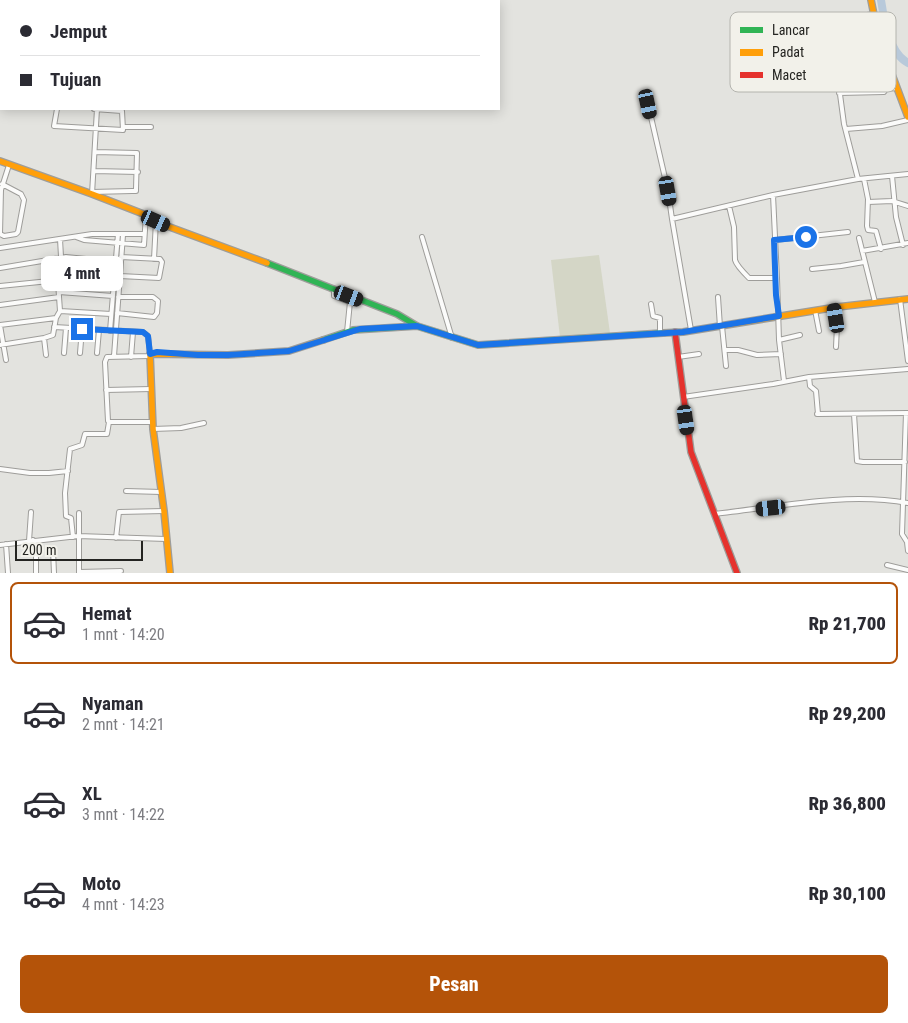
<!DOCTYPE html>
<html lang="id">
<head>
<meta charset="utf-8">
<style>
  :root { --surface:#fff; --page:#f7f7f7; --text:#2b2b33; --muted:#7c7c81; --line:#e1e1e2; --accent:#b45309 }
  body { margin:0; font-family:"Roboto Condensed",sans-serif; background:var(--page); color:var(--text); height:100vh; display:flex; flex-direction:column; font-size:19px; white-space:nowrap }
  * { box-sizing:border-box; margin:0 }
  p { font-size:16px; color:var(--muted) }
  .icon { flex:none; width:28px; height:28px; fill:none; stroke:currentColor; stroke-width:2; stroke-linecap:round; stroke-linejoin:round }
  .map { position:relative; height:573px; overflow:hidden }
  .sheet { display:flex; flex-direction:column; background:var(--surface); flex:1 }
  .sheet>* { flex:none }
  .hud { position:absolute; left:0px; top:0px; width:500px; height:110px; box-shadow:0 2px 12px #0003; display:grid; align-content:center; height:110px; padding:0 20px; background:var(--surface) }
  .scale { position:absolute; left:15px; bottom:12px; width:128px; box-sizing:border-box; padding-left:5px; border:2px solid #242421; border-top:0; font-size:14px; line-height:18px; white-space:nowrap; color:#242421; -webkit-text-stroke:4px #f2f1ea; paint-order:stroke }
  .end { position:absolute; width:22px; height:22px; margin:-11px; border:6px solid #1a73e8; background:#fff; box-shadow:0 0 0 2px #fff }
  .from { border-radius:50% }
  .bubble { position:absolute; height:35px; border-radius:8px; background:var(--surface); box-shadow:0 2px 12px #0003; font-size:16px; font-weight:800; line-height:35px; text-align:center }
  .car { position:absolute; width:15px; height:30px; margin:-15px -8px; border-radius:6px; box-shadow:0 0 4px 1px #0007; background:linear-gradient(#222 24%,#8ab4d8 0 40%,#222 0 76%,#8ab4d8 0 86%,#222 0) }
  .hud b { display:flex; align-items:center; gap:18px; height:48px; font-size:19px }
  .hud b+b { border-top:1px solid var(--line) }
  .hud i { width:12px; height:12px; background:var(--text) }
  ul { padding:9px 0 0; list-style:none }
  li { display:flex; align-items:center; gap:15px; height:82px; margin:0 10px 8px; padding:0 10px; border:2px solid transparent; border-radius:8px }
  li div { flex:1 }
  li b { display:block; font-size:19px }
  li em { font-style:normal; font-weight:800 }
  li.active { border-color:var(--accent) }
  li>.icon { width:45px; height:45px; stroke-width:1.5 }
  .action { display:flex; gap:10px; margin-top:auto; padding:10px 20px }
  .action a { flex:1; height:58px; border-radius:8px; background:var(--accent); color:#fff; font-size:20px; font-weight:800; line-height:58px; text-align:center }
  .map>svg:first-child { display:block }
</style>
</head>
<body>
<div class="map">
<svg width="908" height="573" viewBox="0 0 908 573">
  <rect width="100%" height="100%" fill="#e3e3df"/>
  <path fill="#d4d6c6" d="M599 255 610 333 560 337 551 260Z"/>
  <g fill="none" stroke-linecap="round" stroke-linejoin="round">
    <path stroke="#b8c9da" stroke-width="8" d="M881 0C884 20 889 53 908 63"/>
    <defs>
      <path id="street" d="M90 0V1
        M96 1 97 0
        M873 14 843 19 837 23 839 59 836 66 837 72 844 124 858 179 908 174
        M0 35H1
        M0 55H1
        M838 63 886 62
        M0 75H1
        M839 93 884 92 886 89 897 88
        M648 104 668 191 672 219
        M57 109 54 126 123 130 122 111 94 109
        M123 127H151
        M846 129 882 126 908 120
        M94 171 138 172
        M892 176 896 217 903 245
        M864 179 868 199 867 226 868 230 876 231 881 249
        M2 184 21 194 24 200 18 232 16 234 4 236 0 234 1 190 9 165
        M92 192 132 191H136V189L137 153 95 152
        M92 194 97 109
        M773 195 777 278
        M868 202 892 201 908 206
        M729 206 734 227 735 260C736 264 745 274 749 278H777L779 340 784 381
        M76 237 84 240 144 245 146 215
        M422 237 452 338
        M859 238 875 302
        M775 240 848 232
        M0 248 92 234H144
        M862 251 908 243
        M154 259 156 221
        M0 268 66 257 116 262
        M812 269 841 266 864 262
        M62 274 114 279
        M120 276 159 278 162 262 160 259 121 257
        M0 286 59 280
        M334 291V296L350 302 347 332
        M59 292 113 296
        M718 297 720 327
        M900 299 908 361
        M651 304 653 316 660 318V333
        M0 305 59 297
        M834 307 837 326 836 347
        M815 310 819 331
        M60 311 111 314
        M117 313 154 317 157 313 158 301 153 297H118
        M0 325 56 318
        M0 325 6 360
        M722 326 726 366
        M54 327 143 332 148 336 150 354
        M691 330 672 219 773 195 858 179
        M110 331 118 234
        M44 338 46 355
        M779 340 800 335
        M0 345 44 338 53 335 56 318 60 311 58 282 62 274 60 239
        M726 350H738L757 355 781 354
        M64 353 66 328
        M80 353 82 329
        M97 353 99 330
        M114 356 123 235
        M149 356 107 357 105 362 108 421 110 422H153
        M131 357 133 332
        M678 357 699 354
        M809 377 810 386 816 391 818 414
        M106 390 151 389
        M683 397 773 384 809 377 908 369
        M906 413 902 534 907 542 908 551
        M817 414 908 413
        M854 414 857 461 863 462H905
        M153 429 181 428 204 423
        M0 469 30 473H49L68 471
        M126 491 161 492
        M79 513V573
        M714 514C777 507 845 492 908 503
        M73 537 71 518 66 516 65 493 70 449 82 445 85 434H107L109 422
        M116 538 119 512 164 511
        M33 540 36 553V573
        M29 541 31 512
        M6 544 8 573
        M0 545 78 536 166 539
        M53 550 54 573
        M887 565 908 570
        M79 572 121 571"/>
      <path id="fast" d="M267 263 397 314 417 326 478 345 663 333
        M323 340 353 330 417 326"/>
      <path id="slow" d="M871 0 879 40 908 117
        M0 161 92 194 146 215 167 226 267 263
        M663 333 683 332 837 307 908 299
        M170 573 164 511 153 429 150 354 228 355 289 351 323 340"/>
      <path id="jam" d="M675 332 691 452 737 573"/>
    </defs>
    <use href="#street" stroke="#9e9d9a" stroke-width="6"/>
    <use href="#fast" stroke="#9e9d9a" stroke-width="8"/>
    <use href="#slow" stroke="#9e9d9a" stroke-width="8"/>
    <use href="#jam" stroke="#9e9d9a" stroke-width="8"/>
    <use href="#street" stroke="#fbfbfa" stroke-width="4"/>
    <use href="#fast" stroke="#30b455" stroke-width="5.5"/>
    <use href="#slow" stroke="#ff9f0a" stroke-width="5.5"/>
    <use href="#jam" stroke="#e5322d" stroke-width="5.5"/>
  </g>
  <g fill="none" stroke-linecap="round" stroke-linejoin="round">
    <path stroke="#1a73e8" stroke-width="6" d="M82 329 143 332 148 336 150 354 157 352 198 355H228L289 351 360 329 417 326 478 345 683 332 779 316 776 295 774 240 806 237"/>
  </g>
  <rect x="730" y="12" width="166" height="80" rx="8" fill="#f2f1ea" stroke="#b4b4ae" stroke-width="1"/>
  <rect x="740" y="27" width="23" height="6" fill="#30b455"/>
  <rect x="740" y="49" width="23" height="7" fill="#ff9f0a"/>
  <rect x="740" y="72" width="23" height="6" fill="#e5322d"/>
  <g font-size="14" fill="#242421">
    <text x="772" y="35">Lancar</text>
    <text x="772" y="57">Padat</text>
    <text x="772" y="80">Macet</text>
  </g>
</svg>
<div class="scale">200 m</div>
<i class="end from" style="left:806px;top:237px"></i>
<i class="end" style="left:82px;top:329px"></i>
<div class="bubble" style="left:41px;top:256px;width:82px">4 mnt</div>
<i class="car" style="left:648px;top:104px;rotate:168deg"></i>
<i class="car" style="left:668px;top:191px;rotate:170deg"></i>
<i class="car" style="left:156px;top:221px;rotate:114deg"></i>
<i class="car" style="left:349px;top:296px;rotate:111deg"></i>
<i class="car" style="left:836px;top:318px;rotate:351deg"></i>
<i class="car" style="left:686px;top:420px;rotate:172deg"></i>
<i class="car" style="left:771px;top:508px;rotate:264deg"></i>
<div class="hud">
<b><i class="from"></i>Jemput</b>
<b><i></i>Tujuan</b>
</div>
</div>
<section class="sheet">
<ul>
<li class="active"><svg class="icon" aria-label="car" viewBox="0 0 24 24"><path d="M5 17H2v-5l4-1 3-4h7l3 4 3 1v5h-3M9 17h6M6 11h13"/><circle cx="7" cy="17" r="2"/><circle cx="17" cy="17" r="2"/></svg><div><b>Hemat</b><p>1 mnt · 14:20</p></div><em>Rp 21,700</em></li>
<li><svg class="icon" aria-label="car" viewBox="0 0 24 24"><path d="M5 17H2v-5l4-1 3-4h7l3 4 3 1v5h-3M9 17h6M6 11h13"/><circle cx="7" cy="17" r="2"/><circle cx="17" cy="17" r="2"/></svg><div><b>Nyaman</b><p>2 mnt · 14:21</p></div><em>Rp 29,200</em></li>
<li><svg class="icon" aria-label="car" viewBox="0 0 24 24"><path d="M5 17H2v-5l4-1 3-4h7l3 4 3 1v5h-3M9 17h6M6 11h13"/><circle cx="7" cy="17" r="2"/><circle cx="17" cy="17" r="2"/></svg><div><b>XL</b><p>3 mnt · 14:22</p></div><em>Rp 36,800</em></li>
<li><svg class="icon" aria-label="car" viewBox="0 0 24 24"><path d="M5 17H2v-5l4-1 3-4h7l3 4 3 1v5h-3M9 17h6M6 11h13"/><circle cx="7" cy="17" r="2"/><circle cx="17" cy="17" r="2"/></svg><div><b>Moto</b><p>4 mnt · 14:23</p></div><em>Rp 30,100</em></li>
</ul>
<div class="action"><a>Pesan</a></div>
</section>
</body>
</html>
